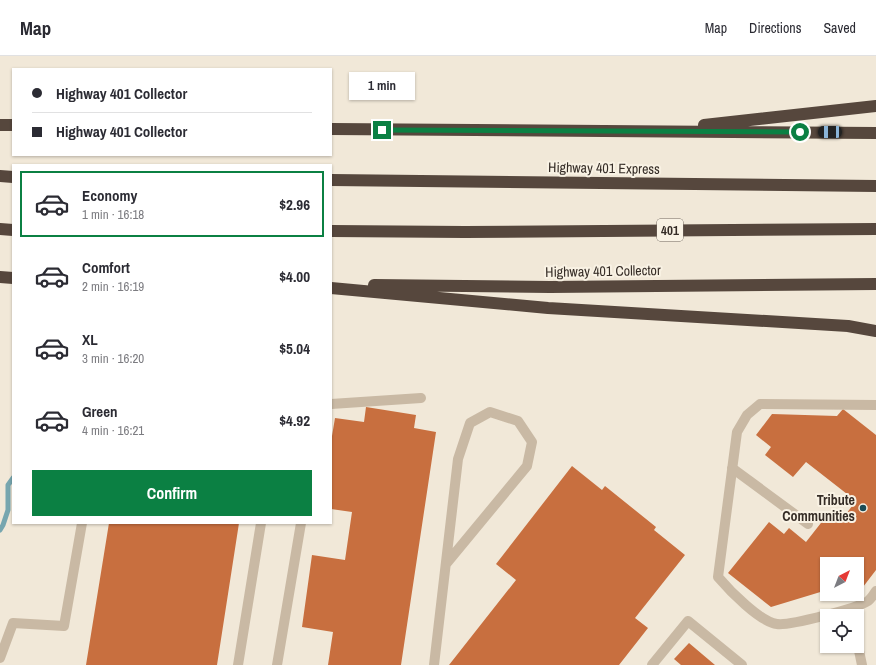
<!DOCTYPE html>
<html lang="en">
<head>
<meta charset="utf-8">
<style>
  :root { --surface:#fff; --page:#f7f7f7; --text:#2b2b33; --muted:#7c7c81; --line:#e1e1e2; --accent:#0b8043 }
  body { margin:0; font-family:"Archivo Narrow",sans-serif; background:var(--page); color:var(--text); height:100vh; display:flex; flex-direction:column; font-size:15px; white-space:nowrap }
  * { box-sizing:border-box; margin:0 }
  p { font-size:13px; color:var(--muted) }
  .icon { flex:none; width:22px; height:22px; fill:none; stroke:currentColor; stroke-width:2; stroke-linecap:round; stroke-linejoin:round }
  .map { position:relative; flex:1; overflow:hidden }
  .details { position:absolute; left:12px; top:108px; width:320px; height:360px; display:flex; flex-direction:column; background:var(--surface); border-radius:0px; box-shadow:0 1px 3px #0004 }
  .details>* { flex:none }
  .guide { position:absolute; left:12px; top:12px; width:320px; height:88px; border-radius:0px; box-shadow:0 1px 3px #0004; display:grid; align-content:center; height:88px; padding:0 20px; background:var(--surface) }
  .needle { width:26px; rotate:42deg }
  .tools { position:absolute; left:820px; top:501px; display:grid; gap:8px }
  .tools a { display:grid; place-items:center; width:44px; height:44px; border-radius:0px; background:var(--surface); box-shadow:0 1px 3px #0004; font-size:20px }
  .end { position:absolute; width:18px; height:18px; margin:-9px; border:5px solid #0b8043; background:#fff; box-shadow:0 0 0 2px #fff }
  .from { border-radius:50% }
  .bubble { position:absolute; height:28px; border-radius:0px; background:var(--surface); box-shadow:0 1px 3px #0004; font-size:13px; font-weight:800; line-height:28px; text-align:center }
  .car { position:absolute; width:12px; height:24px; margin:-12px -6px; border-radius:5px; box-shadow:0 0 3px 1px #0007; background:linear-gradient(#222 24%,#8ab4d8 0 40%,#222 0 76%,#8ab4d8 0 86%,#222 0) }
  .guide b { display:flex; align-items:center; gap:14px; height:38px; font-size:15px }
  .guide b+b { border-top:1px solid var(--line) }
  .guide i { width:10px; height:10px; background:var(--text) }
  ul { padding:7px 0 0; list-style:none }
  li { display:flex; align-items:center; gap:12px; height:66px; margin:0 8px 6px; padding:0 12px; border:2px solid transparent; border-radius:0px }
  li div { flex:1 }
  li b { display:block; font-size:15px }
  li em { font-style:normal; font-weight:800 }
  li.current { border-color:var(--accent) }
  li>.icon { width:36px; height:36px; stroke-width:1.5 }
  .primary-button { display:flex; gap:8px; margin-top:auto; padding:8px 20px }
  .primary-button a { flex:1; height:46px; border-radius:0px; background:var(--accent); color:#fff; font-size:16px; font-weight:800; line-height:46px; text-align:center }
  header { display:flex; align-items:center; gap:24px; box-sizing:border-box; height:56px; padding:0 20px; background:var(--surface); border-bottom:1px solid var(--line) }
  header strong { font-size:19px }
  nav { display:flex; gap:22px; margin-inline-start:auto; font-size:14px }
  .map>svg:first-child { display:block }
</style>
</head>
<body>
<header>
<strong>Map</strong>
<nav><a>Map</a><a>Directions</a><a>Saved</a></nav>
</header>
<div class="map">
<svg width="876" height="609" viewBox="0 0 876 609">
  <rect width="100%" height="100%" fill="#f1e8d8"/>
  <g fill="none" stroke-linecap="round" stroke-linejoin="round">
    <path stroke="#77a6af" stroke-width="5" d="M0 474 3 469 8 454V429L13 422"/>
  </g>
  <path fill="#c86f3f" d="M366 351 416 359 414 372 436 376 401 609H328L333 576 302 571 312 499 345 504 352 456 331 453V386L335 362 364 366Z
    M843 353 876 379V514L863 531 857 527V508H827V534L771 551 728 517 769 466 784 478 789 472 806 486 828 458 839 467 856 445 806 406 793 421 765 399 771 391 756 379 772 358 837 360Z
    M572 410 602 434 605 430 656 471 654 474 685 499 635 562 648 572 619 609H449L516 524 496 508Z
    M109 467H239L217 609H86Z
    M689 587 715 609H681L674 603Z"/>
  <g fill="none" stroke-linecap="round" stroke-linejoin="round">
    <path stroke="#c9b9a4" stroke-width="10" d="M331 348 421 342
      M876 349 760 348 747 359 737 376 718 521C729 534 760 566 777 568 789 570 858 552 868 545 871 543 874 538 876 535
      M732 412 808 468
      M857 585 862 609
      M0 602 13 567 64 570 82 467
      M238 609 261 467
      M277 609 301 467
      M434 609 458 403 470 367 490 356 518 365 532 386 527 410 446 508
      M652 609 688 565 742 609"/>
    <path stroke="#56473d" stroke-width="12" d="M0 69H13
      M704 69 876 50
      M331 73 876 77
      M0 120 13 121
      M331 124 876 130
      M0 173 13 174
      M331 175 465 176 876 173
      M0 221 13 222
      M374 229 550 231 876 228
      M331 232 548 252 848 270 876 275"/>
  </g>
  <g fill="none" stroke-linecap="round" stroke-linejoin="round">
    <path stroke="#0b8043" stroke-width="5" d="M382 74 800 76"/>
  </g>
  <circle fill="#1b4c56" stroke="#f9f2e4" stroke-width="1.5" cx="863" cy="452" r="4"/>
  <g text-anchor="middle" stroke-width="4" stroke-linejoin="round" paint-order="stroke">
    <rect fill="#f9f2e4" stroke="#70675f" stroke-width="1" x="657" y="163" width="26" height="22" rx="3"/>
    <g font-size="13" font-weight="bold" fill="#352c26">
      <text x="670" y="179">401</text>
    </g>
    <g font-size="14" fill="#352c26" stroke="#f9f2e4">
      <text transform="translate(604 112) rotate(1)" y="5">Highway 401 Express</text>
      <text transform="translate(603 215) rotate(-1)" y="5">Highway 401 Collector</text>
    </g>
    <g font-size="14" font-weight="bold" fill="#352c26" stroke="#f9f2e4" text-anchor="end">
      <text x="855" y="449">Tribute<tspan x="855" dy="16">Communities</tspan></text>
    </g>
  </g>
</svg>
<div class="tools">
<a><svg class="needle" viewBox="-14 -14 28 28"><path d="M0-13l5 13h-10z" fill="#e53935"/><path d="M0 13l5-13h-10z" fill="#7c7c81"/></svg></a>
<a><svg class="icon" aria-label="locate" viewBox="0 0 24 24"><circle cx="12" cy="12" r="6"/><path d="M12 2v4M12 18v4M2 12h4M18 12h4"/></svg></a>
</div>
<i class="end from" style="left:800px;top:76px"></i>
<i class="end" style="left:382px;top:74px"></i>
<div class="bubble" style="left:349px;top:16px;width:66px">1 min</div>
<i class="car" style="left:830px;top:76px;rotate:270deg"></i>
<div class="guide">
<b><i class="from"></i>Highway 401 Collector</b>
<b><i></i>Highway 401 Collector</b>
</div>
<section class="details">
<ul>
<li class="current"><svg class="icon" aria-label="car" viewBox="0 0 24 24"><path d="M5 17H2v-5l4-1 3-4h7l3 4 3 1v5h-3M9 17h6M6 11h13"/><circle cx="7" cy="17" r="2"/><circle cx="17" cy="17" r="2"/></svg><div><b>Economy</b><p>1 min · 16:18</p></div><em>$2.96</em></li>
<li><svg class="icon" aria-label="car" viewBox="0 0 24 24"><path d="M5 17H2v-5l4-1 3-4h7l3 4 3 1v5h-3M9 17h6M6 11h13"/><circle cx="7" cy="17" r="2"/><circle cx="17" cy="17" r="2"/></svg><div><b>Comfort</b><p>2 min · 16:19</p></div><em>$4.00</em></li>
<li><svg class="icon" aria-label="car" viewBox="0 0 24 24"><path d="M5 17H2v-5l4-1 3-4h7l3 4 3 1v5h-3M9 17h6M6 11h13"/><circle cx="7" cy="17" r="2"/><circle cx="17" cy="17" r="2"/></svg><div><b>XL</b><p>3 min · 16:20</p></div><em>$5.04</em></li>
<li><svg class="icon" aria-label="car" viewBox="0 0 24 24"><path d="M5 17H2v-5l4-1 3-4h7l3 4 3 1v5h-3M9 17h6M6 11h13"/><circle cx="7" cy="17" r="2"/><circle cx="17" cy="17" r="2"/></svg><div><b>Green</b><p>4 min · 16:21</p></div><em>$4.92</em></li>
</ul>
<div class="primary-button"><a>Confirm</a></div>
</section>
</div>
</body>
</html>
